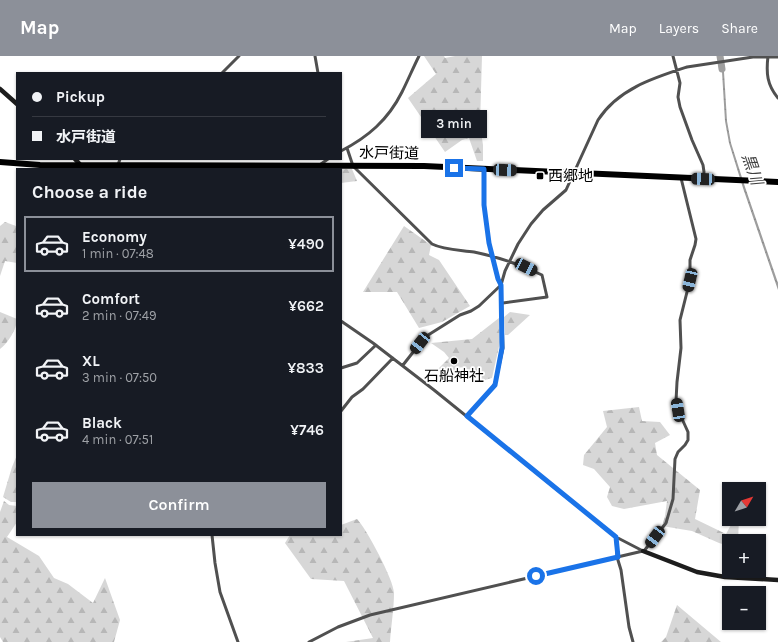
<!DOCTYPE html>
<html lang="en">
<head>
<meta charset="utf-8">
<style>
  :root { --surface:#171b24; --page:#20242c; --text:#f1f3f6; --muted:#9ea1a6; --line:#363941; --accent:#8c9099 }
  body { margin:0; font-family:Karla,"Noto Sans JP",sans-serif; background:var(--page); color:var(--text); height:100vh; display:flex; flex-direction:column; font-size:15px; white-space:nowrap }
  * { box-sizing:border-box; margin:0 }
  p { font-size:13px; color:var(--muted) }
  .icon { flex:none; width:22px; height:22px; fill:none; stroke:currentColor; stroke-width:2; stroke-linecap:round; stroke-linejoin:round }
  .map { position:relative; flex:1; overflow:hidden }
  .details { position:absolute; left:16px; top:112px; width:326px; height:368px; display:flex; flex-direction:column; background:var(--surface); border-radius:0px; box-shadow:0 1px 3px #0004 }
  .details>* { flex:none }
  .banner { position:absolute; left:16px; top:16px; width:326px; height:88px; border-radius:0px; box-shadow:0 1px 3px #0004; display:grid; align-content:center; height:88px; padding:0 16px; background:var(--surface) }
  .needle { width:26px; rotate:51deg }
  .fabs { position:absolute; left:722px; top:426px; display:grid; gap:8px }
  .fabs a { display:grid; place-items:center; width:44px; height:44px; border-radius:0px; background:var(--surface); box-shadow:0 1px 3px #0004; font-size:20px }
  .end { position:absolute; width:18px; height:18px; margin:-9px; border:5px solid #1a73e8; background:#fff; box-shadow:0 0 0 2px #fff }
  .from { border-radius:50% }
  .bubble { position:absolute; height:28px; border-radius:0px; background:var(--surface); box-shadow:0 1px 3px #0004; font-size:13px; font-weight:600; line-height:28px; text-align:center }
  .car { position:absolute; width:12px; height:24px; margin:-12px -6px; border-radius:5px; box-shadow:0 0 3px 1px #0007; background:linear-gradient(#222 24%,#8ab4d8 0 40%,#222 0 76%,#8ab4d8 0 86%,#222 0) }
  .banner b { display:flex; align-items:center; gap:14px; height:38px; font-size:15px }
  .banner b+b { border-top:1px solid var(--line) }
  .banner i { width:10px; height:10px; background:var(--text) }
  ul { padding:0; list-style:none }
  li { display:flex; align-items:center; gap:12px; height:56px; margin:0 8px 6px; padding:0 8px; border:2px solid transparent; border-radius:0px }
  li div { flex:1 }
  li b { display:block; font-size:15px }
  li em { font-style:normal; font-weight:600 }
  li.on { border-color:var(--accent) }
  li>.icon { width:36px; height:36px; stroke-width:1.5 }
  h2 { padding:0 16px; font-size:18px; line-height:48px }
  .primary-button { display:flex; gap:8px; margin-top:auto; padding:8px 16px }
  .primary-button a { flex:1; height:46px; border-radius:0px; background:var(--accent); color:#fff; font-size:16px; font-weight:600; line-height:46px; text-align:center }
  header { display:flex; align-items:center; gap:24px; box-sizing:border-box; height:56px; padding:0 20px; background:var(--accent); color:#fff }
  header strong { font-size:19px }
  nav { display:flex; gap:22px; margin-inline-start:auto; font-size:14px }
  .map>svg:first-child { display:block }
</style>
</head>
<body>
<header>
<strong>Map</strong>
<nav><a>Map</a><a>Layers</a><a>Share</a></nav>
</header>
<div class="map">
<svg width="778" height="586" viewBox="0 0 778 586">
  <defs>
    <pattern id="forest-firs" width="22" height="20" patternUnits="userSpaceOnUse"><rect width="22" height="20" fill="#d7d7d7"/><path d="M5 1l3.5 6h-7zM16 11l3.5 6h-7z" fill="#b7b7b7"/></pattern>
    <pattern id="water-waves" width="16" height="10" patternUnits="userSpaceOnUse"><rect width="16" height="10" fill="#9e9e9e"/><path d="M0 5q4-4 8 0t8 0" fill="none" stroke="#868686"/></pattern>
  </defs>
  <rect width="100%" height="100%" fill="#fff"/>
  <path fill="url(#forest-firs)" d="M424 0H444L445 2 455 0H482L480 69 483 89V105H477L469 82 462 84 445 96 408 42 436 18Z
    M341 113H352L357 125 341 127Z
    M5 166 16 170 17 175V207L5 205 0 220V170Z
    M404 170 431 189 429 199 439 204 470 250 442 266 419 272 397 236H363Z
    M0 256 17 263C17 273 8 287 0 293Z
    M510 256 530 259 508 279H505L504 261Z
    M499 262 500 286 492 322 481 325 461 311 451 320 437 314 449 302 444 296 431 287 472 283Z
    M639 351 642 365 660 366 670 379 655 387 657 399 700 434 695 463 726 478 733 465 739 463 738 485H729V490L719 487 692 475 662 470 665 460 667 445 624 453 612 450 607 441 610 431 594 413 583 409 584 399 607 371 603 355Z
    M17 399V446H11L3 441 12 411Z
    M4 445 9 449 17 450V466L7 481 39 500 54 522 68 528 93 547 105 522 120 564 114 586H3L0 581V456Z
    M357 463C366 472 394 524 394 537 394 553 391 570 390 586H346L373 582 344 525 311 523 285 487 290 479H341V469Z
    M677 549 721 586H661L666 581Z"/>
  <path fill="url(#water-waves)" d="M719 4H721L724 16 727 65 731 87 745 131 778 227V234L743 132 729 87 725 65 722 16Z"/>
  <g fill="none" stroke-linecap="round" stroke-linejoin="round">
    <path stroke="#9e9e9e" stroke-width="7" d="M720 0 722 13"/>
    <path stroke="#505050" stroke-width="3" d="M315 0 318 17
      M673 0 680 27 678 41 680 51 692 84 703 109 704 116 703 122
      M768 0C766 17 767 29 778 42
      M222 17 239 0
      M347 92 353 110 432 188C444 194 461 194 474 196 498 201 520 208 542 219L547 241 503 247
      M341 95C368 81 388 64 402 36 408 24 413 12 419 0
      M118 109 120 103
      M314 113 328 103
      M341 265 373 287 434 334 616 481 643 495
      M403 309 425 281 460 259 471 255 479 250 501 229 498 223 489 187 484 149V113
      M341 312 357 307 376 289
      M341 355 352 341 363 333 393 302
      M467 360 492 333 496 324 503 292 501 229 505 215 518 188 531 168 543 154 566 134 598 64C618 33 653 22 687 11L753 1H778
      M212 479 215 507 220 536 238 586
      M616 481 617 501 621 514 629 571 633 586
      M644 495 666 467 673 443 675 403 678 396 685 389 688 384V376L678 354 676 345 677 326 681 292 680 264 690 224V204L695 189 696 183 681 122
      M309 586 338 571 370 559 643 495"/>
    <path stroke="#1d1d1d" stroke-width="4.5" d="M0 33 17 48
      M75 103 84 113
      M643 495 697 516 725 521 778 524"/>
    <path stroke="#000" stroke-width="6" d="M0 106 40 109 424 110 778 126"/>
  </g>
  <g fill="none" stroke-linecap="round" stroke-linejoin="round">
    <path stroke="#1a73e8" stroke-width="5" d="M454 112 484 113V149L489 187 498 223 501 229 502 292 495 329 467 360 616 481 618 501 536 520"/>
  </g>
  <g fill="#000" stroke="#fff" stroke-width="1.5">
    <rect x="536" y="116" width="8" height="8" rx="2"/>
    <circle cx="454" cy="305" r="4"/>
  </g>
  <g text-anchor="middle" stroke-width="3.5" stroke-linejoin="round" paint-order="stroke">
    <g font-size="15" fill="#000" stroke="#fff">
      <text transform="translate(389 97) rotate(1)" y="5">水戸街道</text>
    </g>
    <g font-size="15" fill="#000" stroke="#fff" text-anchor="start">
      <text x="548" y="125">西郷地</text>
      <text x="454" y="325" text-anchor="middle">石船神社</text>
    </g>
    <g font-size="16" font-style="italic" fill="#3f3f3f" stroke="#fff">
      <text transform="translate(753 113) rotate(71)" y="6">黒川</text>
    </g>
  </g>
</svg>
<div class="fabs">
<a><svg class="needle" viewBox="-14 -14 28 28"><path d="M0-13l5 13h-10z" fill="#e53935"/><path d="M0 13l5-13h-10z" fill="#9ea1a6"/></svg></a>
<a>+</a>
<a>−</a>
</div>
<i class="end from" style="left:536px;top:520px"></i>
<i class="end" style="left:454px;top:112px"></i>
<div class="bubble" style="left:421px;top:54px;width:66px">3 min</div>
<i class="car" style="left:505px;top:114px;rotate:92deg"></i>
<i class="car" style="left:703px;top:123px;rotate:272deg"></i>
<i class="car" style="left:526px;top:211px;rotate:117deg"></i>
<i class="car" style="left:690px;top:224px;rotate:193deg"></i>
<i class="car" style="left:420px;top:287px;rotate:218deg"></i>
<i class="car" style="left:678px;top:354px;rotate:351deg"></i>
<i class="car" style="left:655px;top:481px;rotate:217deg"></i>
<div class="banner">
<b><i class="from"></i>Pickup</b>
<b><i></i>水戸街道</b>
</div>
<section class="details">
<h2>Choose a ride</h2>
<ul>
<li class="on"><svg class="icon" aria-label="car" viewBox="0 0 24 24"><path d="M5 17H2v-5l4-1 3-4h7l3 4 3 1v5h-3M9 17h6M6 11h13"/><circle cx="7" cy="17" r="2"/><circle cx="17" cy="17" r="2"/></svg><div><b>Economy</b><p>1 min · 07:48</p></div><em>¥490</em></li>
<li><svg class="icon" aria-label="car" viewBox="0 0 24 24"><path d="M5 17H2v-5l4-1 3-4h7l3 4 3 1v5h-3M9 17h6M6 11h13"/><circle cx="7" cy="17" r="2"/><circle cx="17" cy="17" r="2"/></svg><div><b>Comfort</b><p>2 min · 07:49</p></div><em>¥662</em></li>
<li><svg class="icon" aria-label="car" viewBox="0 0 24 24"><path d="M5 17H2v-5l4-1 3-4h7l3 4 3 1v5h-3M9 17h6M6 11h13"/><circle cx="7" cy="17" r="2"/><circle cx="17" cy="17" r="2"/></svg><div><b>XL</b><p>3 min · 07:50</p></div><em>¥833</em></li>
<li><svg class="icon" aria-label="car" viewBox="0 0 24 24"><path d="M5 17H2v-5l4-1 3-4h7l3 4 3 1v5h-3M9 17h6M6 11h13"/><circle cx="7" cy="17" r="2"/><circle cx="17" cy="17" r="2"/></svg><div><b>Black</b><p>4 min · 07:51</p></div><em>¥746</em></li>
</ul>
<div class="primary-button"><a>Confirm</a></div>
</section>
</div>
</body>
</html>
